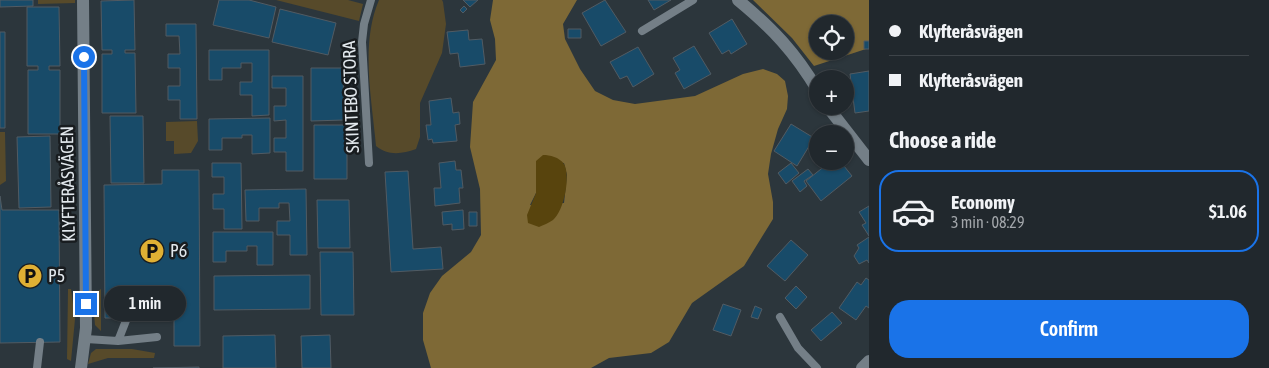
<!DOCTYPE html>
<html lang="en">
<head>
<meta charset="utf-8">
<style>
  :root { --surface:#21282d; --page:#293035; --text:#f1f3f6; --muted:#a2a6aa; --line:#3e4449; --accent:#1a73e8 }
  body { margin:0; font-family:"Asap Condensed",sans-serif; background:var(--page); color:var(--text); height:100vh; display:flex; flex-direction:column; font-size:19px; white-space:nowrap }
  * { box-sizing:border-box; margin:0 }
  p { font-size:16px; color:var(--muted) }
  .icon { flex:none; width:28px; height:28px; fill:none; stroke:currentColor; stroke-width:2; stroke-linecap:round; stroke-linejoin:round }
  .map { position:relative; flex:1; overflow:hidden }
  .side { display:flex; flex-direction:column; background:var(--surface); width:400px }
  .side>* { flex:none }
  .top-card { display:grid; align-content:center; height:110px; padding:0 20px; background:var(--surface) }
  .controls { position:absolute; left:809px; top:15px; display:grid; gap:10px }
  .controls a { display:grid; place-items:center; width:45px; height:45px; border-radius:50%; background:var(--surface); box-shadow:0 1px 4px #0004,0 0 0 1px var(--line); font-size:25px }
  .end { position:absolute; width:22px; height:22px; margin:-11px; border:6px solid #1a73e8; background:#fff; box-shadow:0 0 0 2px #fff }
  .from { border-radius:50% }
  .bubble { position:absolute; height:35px; border-radius:18px; background:var(--surface); box-shadow:0 1px 4px #0004,0 0 0 1px var(--line); font-size:16px; font-weight:600; line-height:35px; text-align:center }
  .top-card b { display:flex; align-items:center; gap:18px; height:48px; font-size:19px }
  .top-card b+b { border-top:1px solid var(--line) }
  .top-card i { width:12px; height:12px; background:var(--text) }
  ul { padding:0; list-style:none }
  li { display:flex; align-items:center; gap:15px; height:82px; margin:0 10px 8px; padding:0 10px; border:2px solid transparent; border-radius:20px }
  li div { flex:1 }
  li b { display:block; font-size:19px }
  li em { font-style:normal; font-weight:600 }
  li.on { border-color:var(--accent) }
  li>.icon { width:45px; height:45px; stroke-width:1.5 }
  h2 { padding:0 20px; font-size:22px; line-height:60px }
  .action { display:flex; gap:10px; margin-top:auto; padding:10px 20px }
  .action a { flex:1; height:58px; border-radius:20px; background:var(--accent); color:#fff; font-size:20px; font-weight:600; line-height:58px; text-align:center }
  main { display:flex; flex:1; min-height:0 }
  .map>svg:first-child { display:block }
</style>
</head>
<body>
<main>
<div class="map">
<svg width="869" height="368" viewBox="0 0 869 368">
  <rect width="100%" height="100%" fill="#2c363c"/>
  <path fill="#574a2a" d="M38 0H75V3L38 4Z
    M276 0H348L363 4 359 21Z
    M379 0H442L443 2 446 24 442 53 420 103V137L416 149C402 154 388 156 376 146 372 100 360 44 379 0Z
    M197 121 198 141 191 153 174 154V141H166V122Z
    M0 132H5L6 181 0 185Z
    M68 289H71L75 319 71 361 67 359Z
    M101 289V331L95 325 94 314 98 291Z
    M96 349H132L155 353 154 358H108L88 364 91 353Z"/>
  <path fill="#7e6936" fill-rule="evenodd" d="M493 0H577L563 24 565 39 580 69 595 91 613 100 635 104 695 96 743 74 763 69 777 74 785 81 788 96 787 109 778 129 771 154 768 174 773 202V219L744 266 692 303 669 342 651 353 609 358 591 368H431L423 340V313L430 293 442 276 471 252 481 235 480 189 470 147 473 102 496 60 495 39 490 20ZM536 161 564 163 567 175 564 203 530 205 536 193Z
    M753 0H869V48L814 66 792 38ZM818 24H845V51H818Z"/>
  <path fill="#58440d" d="M543 155C550 155 559 157 564 164 571 176 564 211 553 220 549 223 543 225 539 227L528 223 527 215 536 193V161Z"/>
  <path fill="#184b69" stroke="#515b63" d="M0 0H33V6L0 7Z
    M134 0 135 50H125V53H135L136 113H102V54H112V50H102L101 1Z
    M219 0H249L276 7 269 38 213 25Z
    M463 0H478L470 7Z
    M605 0 626 32 601 46 582 13Z
    M648 0H671L654 10Z
    M464 6 467 9 463 13 460 10Z
    M27 7H59L60 66H49V70H60V134H28V70H38V66H27Z
    M280 9 336 23 328 55 272 42Z
    M732 19 747 44 731 54 729 50 722 54 709 33Z
    M166 24H196L197 119H180V100H168V86H180V68H168V54H180L179 36H166Z
    M568 29H581V38H568Z
    M468 30 469 40 482 39 485 64 460 67 458 53 450 54 447 32Z
    M0 32H5V128H0Z
    M864 41H869V49H864Z
    M694 46 711 74 684 89 675 73 680 70 673 58Z
    M638 47 654 74 633 87 627 76 620 79 610 62Z
    M209 50H269V115L252 116V95H240V82H252V63H241V68H222V80H209Z
    M311 68H343L344 120 311 121Z
    M869 71V111L855 113 850 74Z
    M272 76H303V171H286V152H274V138H286V120L274 121V106H286V88H272Z
    M451 98 453 113 459 112 460 124 455 125 457 141 433 143 432 139 428 140 426 125H431L429 101Z
    M110 116H143L144 183H111Z
    M270 118V153L252 154V135H242V138H222V150H209V119Z
    M791 124 814 138 797 166 774 151Z
    M314 125H347V179H314Z
    M50 136 51 207 19 208 17 137Z
    M455 161 456 170H461L463 188H459L460 203 435 206 434 188H441L439 163Z
    M831 161H840L852 176 821 201 806 181Z
    M212 163H241L242 229H224V209H213V194H224V177H212Z
    M791 163 799 173 786 184 778 173Z
    M808 169 813 175 804 181 807 186 800 192 792 181Z
    M162 170H199L200 346H174V318H105L104 185 162 184Z
    M408 171 413 249 441 247 443 269 391 272 385 172Z
    M306 189 307 255H290V235H277V221H290L289 203H279V208H259V221H246L245 190Z
    M0 196 2 210H59L60 342 0 343Z
    M317 200H349L350 248H318Z
    M869 206V236L862 225 866 223 859 212Z
    M463 210 464 229 452 230V224L443 225 442 212Z
    M469 212H477V226H469Z
    M213 232H273V265H257V246H247V251H226V262H213Z
    M869 237V263L867 260 859 264 854 256 859 248 857 245Z
    M791 240 808 255 785 281 767 266Z
    M320 252H353L354 315H321Z
    M310 275V309L214 310V276Z
    M866 278 869 280V308L866 306 856 320 839 308 857 282 861 285Z
    M796 286 807 297 796 309 785 298Z
    M723 304 741 310 731 336 713 330Z
    M755 306 762 309 758 319 751 317Z
    M832 312 842 323 821 341 811 330Z
    M275 335 276 368H223V336Z
    M330 335 331 368H302L301 336Z
    M199 367V368H153Z"/>
  <g fill="none" stroke-linecap="round" stroke-linejoin="round">
    <path stroke="#747f87" stroke-width="8" d="M642 31 693 0
      M369 163 362 42 364 24 371 0
      M780 317 798 348 817 368
      M86 339 118 341 127 318
      M118 341 157 337
      M37 368 40 342"/>
    <path stroke="#747f87" stroke-width="12" d="M738 0C772 28 795 52 818 91
      M827 106 869 160
      M81 368 86 328 83 0
      M862 368 869 361"/>
  </g>
  <g fill="none" stroke-linecap="round" stroke-linejoin="round">
    <path stroke="#1a73e8" stroke-width="6" d="M84 57 86 304"/>
  </g>
  <defs>
    <symbol id="parking-disc" viewBox="-11 -11 22 22"><circle r="9.5" fill="#dfb034" stroke="#181c1f"/><path d="M-3.5-5.5H1a3.5 3.5 0 0 1 0 7H-1V5.5H-3.5ZM-1-3.4V-.6H.8a1.4 1.4 0 0 0 0-2.8Z" fill="#111"/></symbol>
  </defs>
  <g fill-rule="evenodd">
    <use href="#parking-disc" x="138" y="237" width="28" height="28"/>
    <use href="#parking-disc" x="16" y="262" width="28" height="28"/>
  </g>
  <g text-anchor="middle" stroke-width="5" stroke-linejoin="round" paint-order="stroke">
    <g font-size="18" fill="#e2e8ed" stroke="#181c1f">
      <text transform="translate(351 97) rotate(-92)" y="6">SKINTEBO STORA</text>
      <text transform="translate(68 184) rotate(-91)" y="6">KLYFTERÅSVÄGEN</text>
    </g>
    <g font-size="18" fill="#e2e8ed" stroke="#181c1f" text-anchor="start">
      <text x="170" y="257">P6</text>
      <text x="48" y="282">P5</text>
    </g>
  </g>
</svg>
<div class="controls">
<a><svg class="icon" aria-label="locate" viewBox="0 0 24 24"><circle cx="12" cy="12" r="6"/><path d="M12 2v4M12 18v4M2 12h4M18 12h4"/></svg></a>
<a>+</a>
<a>−</a>
</div>
<i class="end from" style="left:84px;top:57px"></i>
<i class="end" style="left:86px;top:304px"></i>
<div class="bubble" style="left:104px;top:286px;width:82px">1 min</div>
</div>
<section class="side">
<div class="top-card">
<b><i class="from"></i>Klyfteråsvägen</b>
<b><i></i>Klyfteråsvägen</b>
</div>
<h2>Choose a ride</h2>
<ul>
<li class="on"><svg class="icon" aria-label="car" viewBox="0 0 24 24"><path d="M5 17H2v-5l4-1 3-4h7l3 4 3 1v5h-3M9 17h6M6 11h13"/><circle cx="7" cy="17" r="2"/><circle cx="17" cy="17" r="2"/></svg><div><b>Economy</b><p>3 min · 08:29</p></div><em>$1.06</em></li>
</ul>
<div class="action"><a>Confirm</a></div>
</section>
</main>
</body>
</html>
